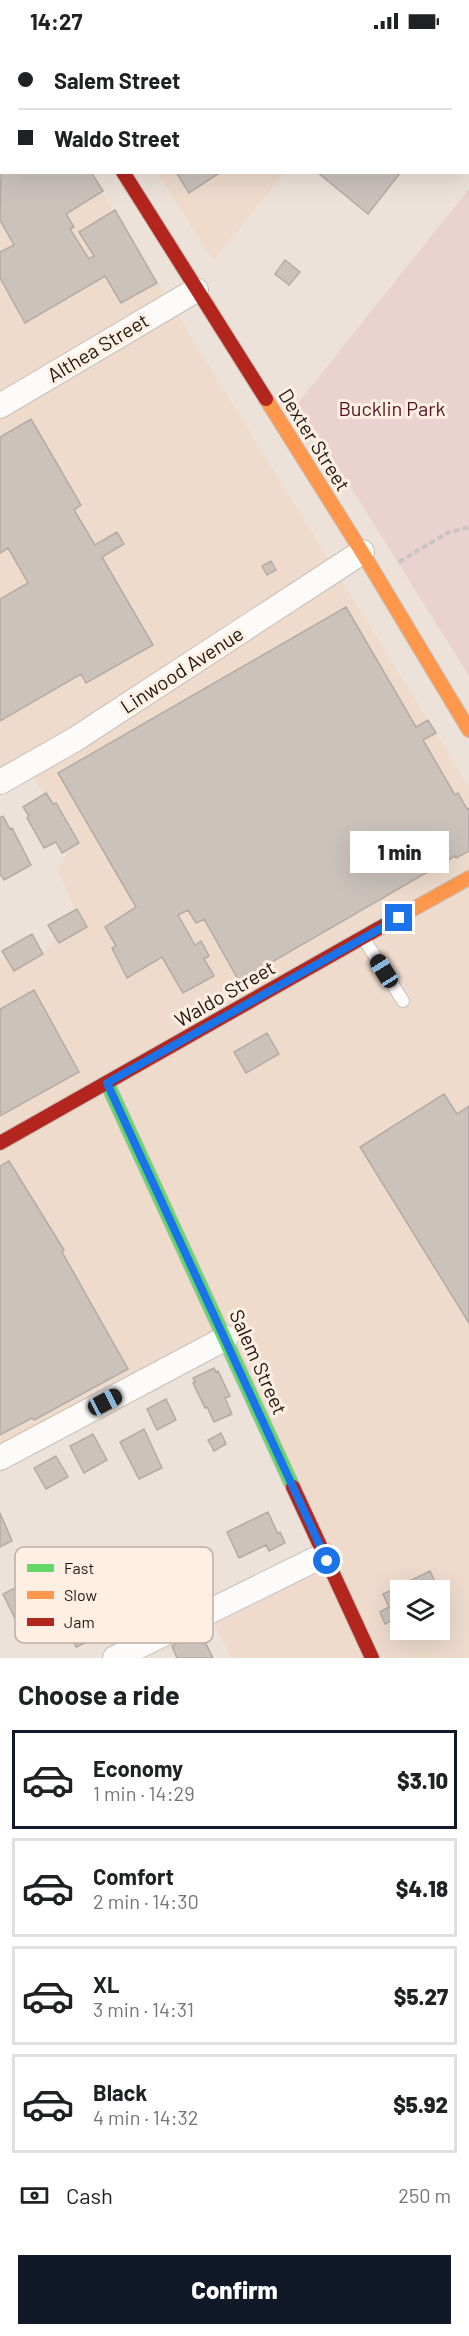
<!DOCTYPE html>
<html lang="en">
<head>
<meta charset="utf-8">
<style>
  :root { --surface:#fff; --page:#f2f2f2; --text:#202124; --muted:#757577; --line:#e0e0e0; --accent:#111827 }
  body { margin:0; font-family:Barlow,sans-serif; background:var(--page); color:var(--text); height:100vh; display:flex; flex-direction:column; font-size:22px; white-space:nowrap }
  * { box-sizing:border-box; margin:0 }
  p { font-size:20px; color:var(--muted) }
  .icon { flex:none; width:33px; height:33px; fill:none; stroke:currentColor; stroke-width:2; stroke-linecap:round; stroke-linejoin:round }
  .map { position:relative; height:1616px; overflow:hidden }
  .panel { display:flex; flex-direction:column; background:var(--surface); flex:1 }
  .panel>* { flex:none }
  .hud { position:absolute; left:0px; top:0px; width:470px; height:132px; box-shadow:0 6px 24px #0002; display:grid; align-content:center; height:132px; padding:0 18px; background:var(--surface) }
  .buttons { position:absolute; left:390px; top:1538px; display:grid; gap:12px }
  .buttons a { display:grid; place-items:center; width:60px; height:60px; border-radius:0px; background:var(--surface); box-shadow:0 6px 24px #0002; font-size:30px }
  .end { position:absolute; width:27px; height:27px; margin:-14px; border:8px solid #1a73e8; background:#fff; box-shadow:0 0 0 3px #fff }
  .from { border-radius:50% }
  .bubble { position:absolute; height:42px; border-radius:0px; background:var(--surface); box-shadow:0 6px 24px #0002; font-size:20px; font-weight:800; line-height:42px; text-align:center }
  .car { position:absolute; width:18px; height:36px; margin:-18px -9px; border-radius:8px; box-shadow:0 0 4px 2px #0007; background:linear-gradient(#222 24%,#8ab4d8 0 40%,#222 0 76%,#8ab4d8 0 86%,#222 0) }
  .hud b { display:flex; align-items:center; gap:21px; height:57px; font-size:22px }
  .hud b+b { border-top:2px solid var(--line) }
  .hud i { width:15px; height:15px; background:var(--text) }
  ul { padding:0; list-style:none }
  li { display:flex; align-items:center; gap:18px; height:99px; margin:0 12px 9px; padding:0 6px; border:3px solid var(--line); border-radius:0px }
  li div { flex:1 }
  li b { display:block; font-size:22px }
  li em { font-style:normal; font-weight:800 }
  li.current { border-color:var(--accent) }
  li>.icon { width:54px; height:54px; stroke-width:1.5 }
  h2 { padding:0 18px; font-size:27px; line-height:72px }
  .pay { display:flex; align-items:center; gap:15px; height:66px; padding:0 18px; font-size:22px }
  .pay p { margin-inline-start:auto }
  .primary-button { display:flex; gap:12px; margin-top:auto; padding:12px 18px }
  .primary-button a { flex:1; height:69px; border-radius:0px; background:var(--accent); color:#fff; font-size:24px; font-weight:800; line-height:69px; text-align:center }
  .status { display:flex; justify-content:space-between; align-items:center; height:42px; padding:0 30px; background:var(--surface); direction:ltr }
  .status svg { height:16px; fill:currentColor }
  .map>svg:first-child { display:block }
</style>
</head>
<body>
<div class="status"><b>14:27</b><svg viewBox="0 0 49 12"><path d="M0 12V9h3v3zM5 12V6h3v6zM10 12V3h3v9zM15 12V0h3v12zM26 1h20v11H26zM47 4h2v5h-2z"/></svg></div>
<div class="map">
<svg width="469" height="1616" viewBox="0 0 469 1616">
  <rect width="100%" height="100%" fill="#ece2d9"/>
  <path fill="#eedbcc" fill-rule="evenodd" d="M0 0H56L2 2V130L90 131 469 745V1616H231L215 1582 333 1522 231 1297 0 1423V917L16 907 41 913 76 874 58 826 73 801 29 727 0 738ZM400 1548H440V1587H400Z
    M158 131H284L213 219Z"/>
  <path fill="#e9d2d0" d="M469 147V634L298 361Z"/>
  <path fill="#cbc2bc" stroke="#b4aba6" stroke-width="1.5" d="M391 0H469V46L468 2H390Z
    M2 90V130H91L103 149 66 172 74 185 70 187 89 217 94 214 79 190 115 168 157 241 121 261 105 234 25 281 0 236V210L14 203 0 178Z
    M176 130H221L189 151Z
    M317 130H401L368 172Z
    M285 218 300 230 289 243 275 232Z
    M31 377 81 463 74 468 95 503 117 490 124 502 102 515 153 603 86 641 81 632 0 679V557L28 541 8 506 0 511V395Z
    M271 519 276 528 267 533 262 524Z
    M346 565 416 685 428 678 436 691 423 698 455 753 458 751 467 767 469 766V809L456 816 455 814 239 939 204 877 196 881 188 868 178 873 195 903 201 899 209 914 204 917 214 934 183 951 162 915 127 936 112 906 116 904 105 885 136 865 58 731Z
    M46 751 53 762 56 761 79 801 62 811 56 800 44 806 27 776 29 774 23 765Z
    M3 774 10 787 12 786 31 823 4 838 0 832V776Z
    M77 867 87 885 59 901 48 883Z
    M32 892 43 912 14 929 2 909Z
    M34 948 79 1030 0 1074V967Z
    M267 991 279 1012 246 1031 234 1010Z
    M444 1052 457 1072 469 1064V1281L360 1105Z
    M9 1119 64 1208 62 1210 128 1327 34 1378 32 1376 0 1393V1124Z
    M214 1326 216 1330 218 1329 230 1354 225 1356 232 1372 214 1380 207 1365 205 1366 193 1341 195 1340 193 1336Z
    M166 1357 176 1378 157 1388 147 1367Z
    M144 1387 162 1426 139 1437 120 1400Z
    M221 1391 226 1402 214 1409 208 1398Z
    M93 1392 107 1418 84 1431 70 1404Z
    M56 1414 68 1435 46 1447 34 1426Z
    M268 1470 278 1492 280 1490 285 1501 269 1509 266 1503 239 1516 227 1490Z
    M0 1471 12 1499 0 1505Z
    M430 1529 439 1548H400V1574L385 1582 380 1570 389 1565 383 1552Z
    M27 1540 47 1582 23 1593 3 1552Z
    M77 1556 93 1597 76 1605 58 1565Z
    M197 1591 200 1597 203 1596 213 1616H177L172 1604Z"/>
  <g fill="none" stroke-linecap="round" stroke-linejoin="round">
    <defs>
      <path id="lane" d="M364 897 403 959"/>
      <path id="street" d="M101 2 103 0
        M0 61 2 60
        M0 364 196 248
        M0 740 74 698 362 510
        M0 1416 226 1296
        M115 1616 324 1513"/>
      <path id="fast" d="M107 1041 293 1445"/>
      <path id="slow" d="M41 0 42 2
        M266 357 362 510 469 688
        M390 880 469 836"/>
      <path id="jam" d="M123 130 266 357
        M0 1101 390 880
        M293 1445 372 1616"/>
    </defs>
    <use href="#lane" stroke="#c8c0b9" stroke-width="14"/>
    <use href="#street" stroke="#c8c0b9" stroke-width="26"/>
    <use href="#fast" stroke="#c8c0b9" stroke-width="16"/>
    <use href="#slow" stroke="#c8c0b9" stroke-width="16"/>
    <use href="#jam" stroke="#c8c0b9" stroke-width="16"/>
    <path stroke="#c9c5c3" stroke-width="4" stroke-dasharray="6 3" stroke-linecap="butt" d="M399 520 447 491 469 485"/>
    <use href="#lane" stroke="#fcfbf9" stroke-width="12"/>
    <use href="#street" stroke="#fcfbf9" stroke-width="24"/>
    <use href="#fast" stroke="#63d668" stroke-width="14"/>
    <use href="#slow" stroke="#ff974d" stroke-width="14"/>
    <use href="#jam" stroke="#b3261e" stroke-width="14"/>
  </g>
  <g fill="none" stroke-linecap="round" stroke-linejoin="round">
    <path stroke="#1a73e8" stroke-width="8" d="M327 1519 107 1041 399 876"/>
  </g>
  <g text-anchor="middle" stroke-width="6" stroke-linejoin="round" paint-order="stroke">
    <g font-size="20" fill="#1e1812" stroke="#ffefe2">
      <text transform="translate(98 306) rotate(-31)" y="7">Althea Street</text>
      <text transform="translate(314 398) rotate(58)" y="7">Dexter Street</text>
      <text transform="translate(182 628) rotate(-33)" y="7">Linwood Avenue</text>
      <text transform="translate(225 952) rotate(-30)" y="7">Waldo Street</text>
      <text transform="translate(258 1320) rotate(66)" y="7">Salem Street</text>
    </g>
    <g font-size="20" fill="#501420" stroke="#ffefe2">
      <text x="392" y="374">Bucklin Park</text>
    </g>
  </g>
  <rect x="15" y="1505" width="198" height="96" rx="9" fill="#ffefe2" stroke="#bcaea4" stroke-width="1.5"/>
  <rect x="27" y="1522" width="27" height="8" fill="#63d668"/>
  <rect x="27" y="1549" width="27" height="8" fill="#ff974d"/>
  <rect x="27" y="1576" width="27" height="8" fill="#b3261e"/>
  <g font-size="16" fill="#1e1812">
    <text x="64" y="1532">Fast</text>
    <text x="64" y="1559">Slow</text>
    <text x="64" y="1586">Jam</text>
  </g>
</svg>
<div class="buttons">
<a><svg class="icon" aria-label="layers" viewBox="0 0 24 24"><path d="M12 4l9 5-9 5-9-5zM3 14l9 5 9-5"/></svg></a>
</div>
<i class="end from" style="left:327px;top:1519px"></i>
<i class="end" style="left:399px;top:876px"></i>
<div class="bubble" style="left:350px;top:789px;width:99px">1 min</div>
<i class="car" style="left:384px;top:929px;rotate:328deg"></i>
<i class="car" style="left:105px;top:1360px;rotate:62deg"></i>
<div class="hud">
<b><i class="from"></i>Salem Street</b>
<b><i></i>Waldo Street</b>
</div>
</div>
<section class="panel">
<h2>Choose a ride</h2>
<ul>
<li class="current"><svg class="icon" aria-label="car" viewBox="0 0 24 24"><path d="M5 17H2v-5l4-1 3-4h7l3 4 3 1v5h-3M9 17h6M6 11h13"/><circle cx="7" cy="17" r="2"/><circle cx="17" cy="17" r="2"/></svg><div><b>Economy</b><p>1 min · 14:29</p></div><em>$3.10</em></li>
<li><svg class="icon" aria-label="car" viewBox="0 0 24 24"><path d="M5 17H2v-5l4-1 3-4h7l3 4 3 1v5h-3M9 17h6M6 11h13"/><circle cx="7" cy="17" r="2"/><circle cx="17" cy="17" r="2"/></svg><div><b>Comfort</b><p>2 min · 14:30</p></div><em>$4.18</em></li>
<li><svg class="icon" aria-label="car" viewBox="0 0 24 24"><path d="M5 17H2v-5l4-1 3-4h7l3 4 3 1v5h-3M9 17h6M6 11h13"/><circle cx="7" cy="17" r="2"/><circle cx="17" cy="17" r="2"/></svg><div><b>XL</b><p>3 min · 14:31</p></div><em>$5.27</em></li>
<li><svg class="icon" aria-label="car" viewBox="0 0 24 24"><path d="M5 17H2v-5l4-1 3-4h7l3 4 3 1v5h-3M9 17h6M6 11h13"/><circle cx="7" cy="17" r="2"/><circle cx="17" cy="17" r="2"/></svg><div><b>Black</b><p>4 min · 14:32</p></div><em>$5.92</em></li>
</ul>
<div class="pay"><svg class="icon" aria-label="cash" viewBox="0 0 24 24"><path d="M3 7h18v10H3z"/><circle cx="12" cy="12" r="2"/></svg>Cash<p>250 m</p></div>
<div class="primary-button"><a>Confirm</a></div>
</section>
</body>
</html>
